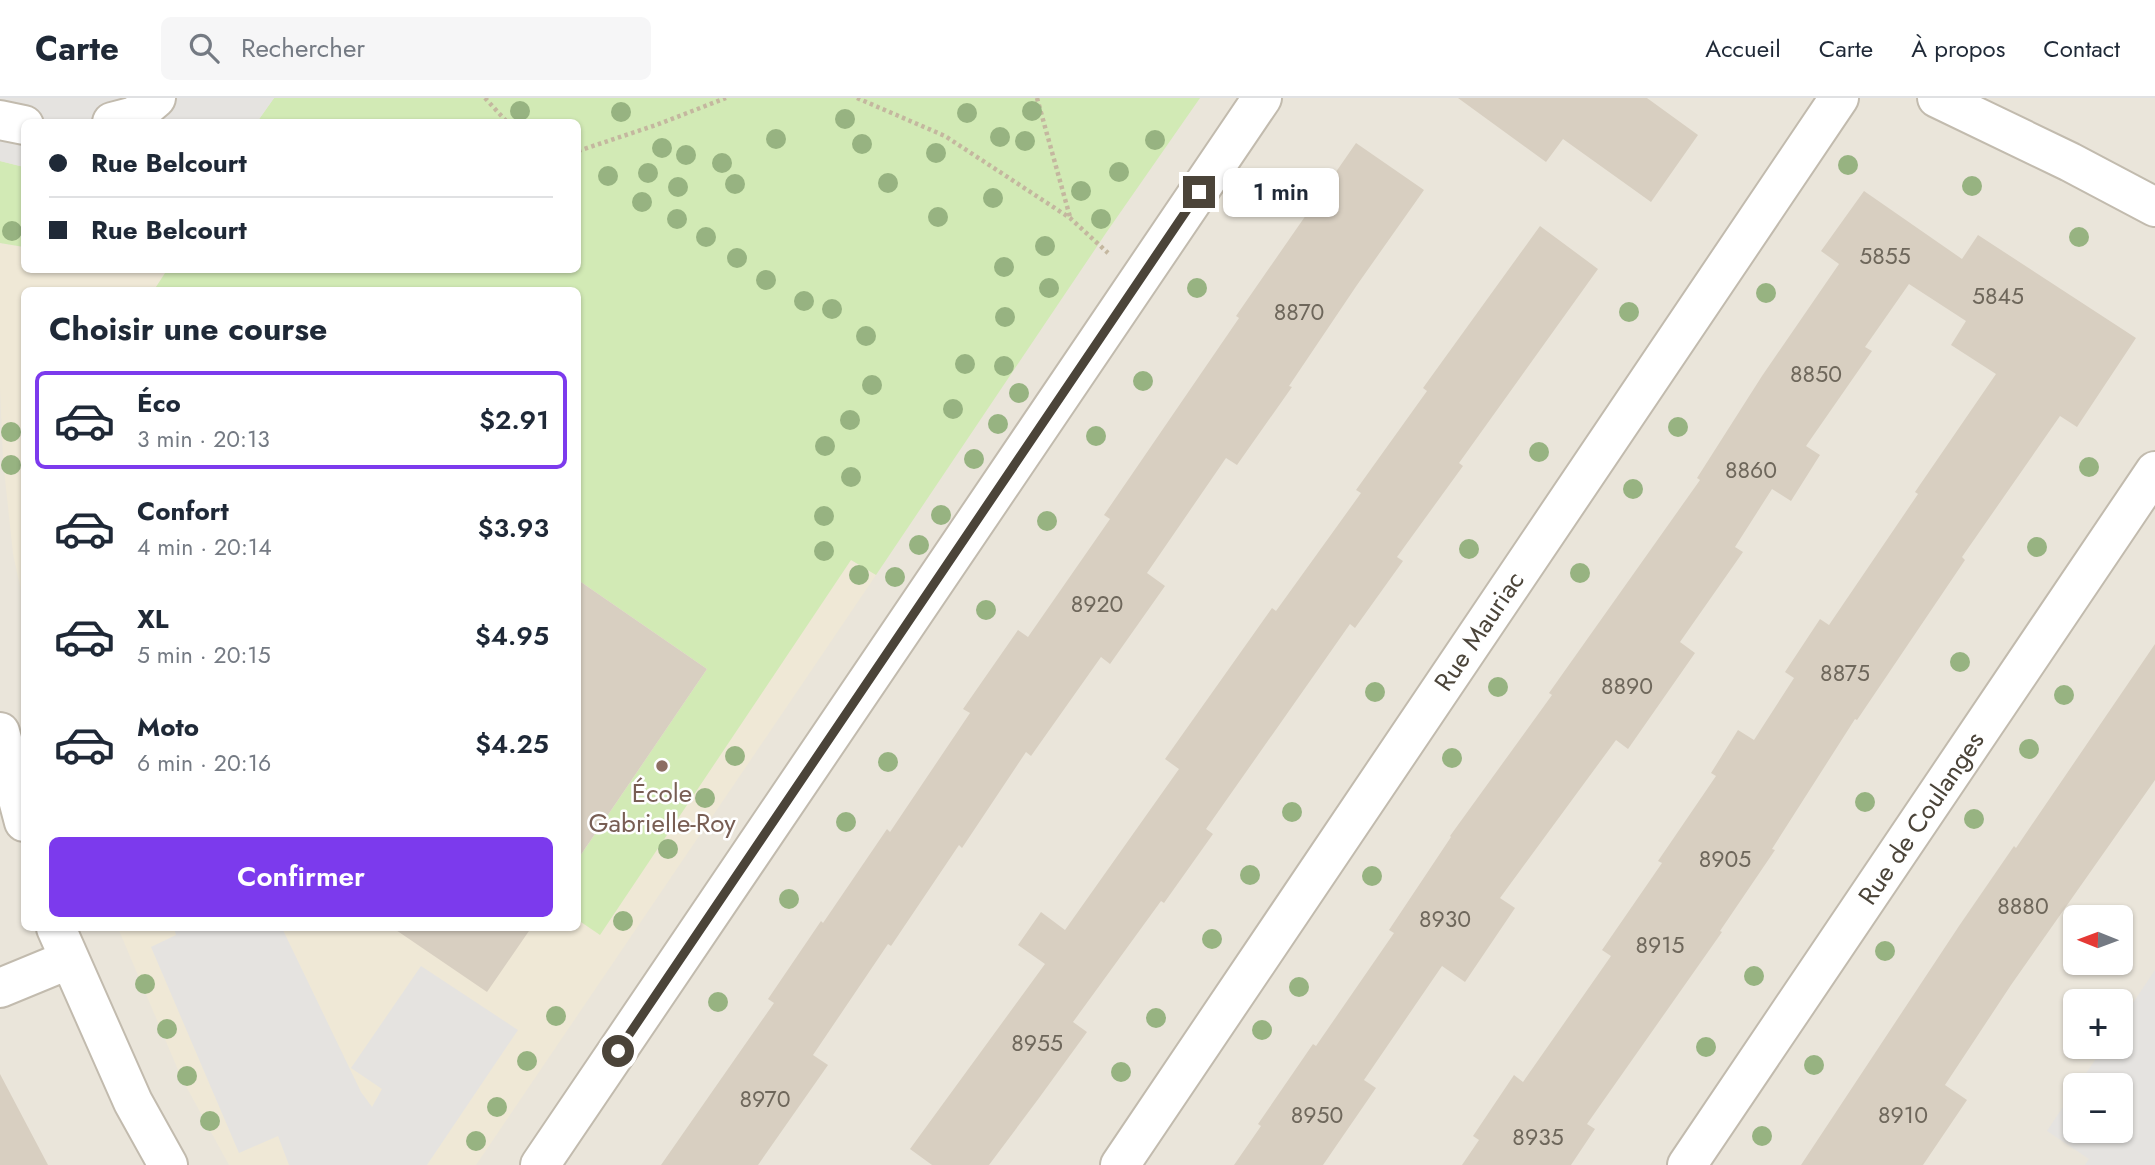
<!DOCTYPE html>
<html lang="fr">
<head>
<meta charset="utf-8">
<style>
  :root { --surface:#fff; --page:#f6f6f7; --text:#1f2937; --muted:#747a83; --line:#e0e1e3; --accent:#7c3aed }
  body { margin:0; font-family:Jost,sans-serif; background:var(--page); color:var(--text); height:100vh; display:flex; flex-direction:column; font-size:26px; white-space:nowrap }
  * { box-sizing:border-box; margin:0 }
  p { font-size:23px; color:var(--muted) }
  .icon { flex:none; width:38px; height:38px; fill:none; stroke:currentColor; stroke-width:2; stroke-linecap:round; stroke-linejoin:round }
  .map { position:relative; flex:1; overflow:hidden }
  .panel { position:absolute; left:21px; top:189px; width:560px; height:644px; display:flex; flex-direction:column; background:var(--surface); border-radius:10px; box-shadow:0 2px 5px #0004 }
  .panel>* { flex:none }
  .banner { position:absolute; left:21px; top:21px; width:560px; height:154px; border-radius:10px; box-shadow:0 2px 5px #0004; display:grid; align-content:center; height:154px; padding:0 28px; background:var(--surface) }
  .needle { width:46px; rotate:271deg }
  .tools { position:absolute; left:2063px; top:807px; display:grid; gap:14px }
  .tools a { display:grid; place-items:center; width:70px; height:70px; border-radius:10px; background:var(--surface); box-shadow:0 2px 5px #0004; font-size:35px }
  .end { position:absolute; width:32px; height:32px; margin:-16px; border:9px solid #4b4439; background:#fff; box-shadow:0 0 0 4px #fff }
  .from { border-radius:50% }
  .bubble { position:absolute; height:49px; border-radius:10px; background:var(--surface); box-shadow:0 2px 5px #0004; font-size:23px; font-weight:600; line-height:49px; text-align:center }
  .banner b { display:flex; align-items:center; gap:24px; height:66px; font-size:26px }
  .banner b+b { border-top:2px solid var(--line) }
  .banner i { width:18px; height:18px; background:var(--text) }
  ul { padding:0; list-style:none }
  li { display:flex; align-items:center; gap:21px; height:98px; margin:0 14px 10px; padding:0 14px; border:4px solid transparent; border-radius:10px }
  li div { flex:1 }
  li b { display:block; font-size:26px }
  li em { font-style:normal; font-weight:600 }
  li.on { border-color:var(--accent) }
  li>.icon { width:63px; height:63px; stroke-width:1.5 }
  h2 { padding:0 28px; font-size:32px; line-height:84px }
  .button { display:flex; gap:14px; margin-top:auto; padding:14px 28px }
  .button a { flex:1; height:80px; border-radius:10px; background:var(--accent); color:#fff; font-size:28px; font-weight:600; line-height:80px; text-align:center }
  header { display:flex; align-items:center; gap:42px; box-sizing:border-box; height:98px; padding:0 35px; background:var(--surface); border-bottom:2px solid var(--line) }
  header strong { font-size:33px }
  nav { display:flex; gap:38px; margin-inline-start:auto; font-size:24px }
  .search { width:490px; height:63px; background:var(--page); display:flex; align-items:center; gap:18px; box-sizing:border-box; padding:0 24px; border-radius:10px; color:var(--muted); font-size:26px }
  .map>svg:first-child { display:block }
</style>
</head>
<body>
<header>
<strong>Carte</strong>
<div class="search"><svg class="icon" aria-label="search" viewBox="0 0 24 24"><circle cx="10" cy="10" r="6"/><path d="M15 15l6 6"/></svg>Rechercher</div>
<nav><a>Accueil</a><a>Carte</a><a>À propos</a><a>Contact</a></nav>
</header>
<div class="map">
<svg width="2155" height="1067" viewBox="0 0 2155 1067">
  <rect width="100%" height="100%" fill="#f6f3ec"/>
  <path fill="#eae5da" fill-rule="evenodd" d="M0 0H2155V1067H0ZM24 24H578V172H24ZM24 192H578V830H24ZM2076 819H2121V864H2076ZM2076 903H2121V948H2076ZM2076 987H2121V1032H2076Z"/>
  <path fill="#efe8d6" d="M0 145 24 149V172H578L851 462 876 477 476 1067H229L181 979 118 830H578V192H24V506L13 456 3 362 0 289Z"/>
  <path fill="#d2eab5" d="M274 0H1200L1106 135 876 477 851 462 600 837 578 822V761L707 571 578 482V192H154L167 172H578V24H257Z
    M0 63 24 69V149L0 145Z"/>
  <path fill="#e5e3e0" d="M0 0H274L257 24H24V69L0 63Z
    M174 830H282L361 994 372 1009 382 991 351 970 421 868 518 932 427 1067H289L278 1038 239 1055 151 849 176 837Z
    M2155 872V1067H2085L2089 1061 2047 1033 2075 991 2076 1032H2121V987H2078L2104 949 2121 948V923Z"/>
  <path fill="#d8cfc1" d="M1458 0H1647L1698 37 1651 104 1563 41 1546 64Z
    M1356 45 1424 92 1357 187 1289 288 1292 289 1237 367 1226 360 1147 475 1165 488 1110 566 1101 559 1031 658 1026 654 962 750 959 747 891 848 888 846 813 957 828 967 758 1067H661L774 905 768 901 821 823 823 825 887 731 890 734 970 615 963 611 1018 532 1028 539 1110 421 1104 417 1239 220 1236 218Z
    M1864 93 1962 161 1978 137 2136 240 2077 329 2060 318 1962 459 1965 462 1857 622 1855 621 1772 751 1775 752 1720 833 1722 834 1587 1026 1595 1031 1571 1067H1462L1479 1042 1473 1038 1514 977 1523 984 1611 858 1602 852 1662 765 1658 763 1716 678 1711 675 1738 632 1754 642 1794 580 1785 574 1820 521 1829 527 1918 396 1915 394 1996 276 1951 247 1966 223 1909 186 1865 249 1872 253 1806 348 1820 357 1791 403 1772 391 1735 449 1743 454 1680 544 1695 555 1628 651 1616 642 1500 800 1515 810 1465 884 1442 868 1364 982 1376 990 1323 1067H1234L1261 1028 1258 1026 1313 946 1316 948 1394 835 1389 832 1451 739 1450 738 1552 597 1549 595 1700 382 1697 380 1762 278 1839 166 1821 153Z
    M1540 128 1598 171 1459 365 1463 368 1397 459 1403 463 1355 530 1350 526 1206 731 1213 736 1164 805 1161 803 1073 924 1087 934 1039 1000 989 1067H932L910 1051 1045 866 1018 847 1041 814 1065 832 1179 671 1165 661 1272 510 1276 513 1361 395 1356 392 1427 293 1423 290Z
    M578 482 707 571 578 761Z
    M2155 546V682L2011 887 1945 987 1967 1002 1923 1067H1801L1959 828 2014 748 2016 750Z
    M393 830H531L487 894Z
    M0 976 48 1067H0Z"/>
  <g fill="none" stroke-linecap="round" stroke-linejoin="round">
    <defs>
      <path id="minor" d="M1937 0 2070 64 2155 109
        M0 22 24 27
        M112 24 135 18 156 0
        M0 634 24 724
        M56 830 133 1004 168 1067
        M0 890 68 862
        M540 1067 1262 0
        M1120 1067 1839 0
        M1687 1067 2155 373"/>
    </defs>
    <use href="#minor" stroke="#c2bbae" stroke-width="42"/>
    <path stroke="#c4b79f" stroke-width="4.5" stroke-dasharray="3.5 3.5" stroke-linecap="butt" d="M485 0 507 24
      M857 0 945 38 1070 120 1108 155
      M1037 0 1070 119
      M578 53 656 27 726 0"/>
    <use href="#minor" stroke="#fff" stroke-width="38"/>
  </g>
  <g fill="#97b381">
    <circle cx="520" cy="13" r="10"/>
    <circle cx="1032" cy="13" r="10"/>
    <circle cx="621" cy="14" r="10"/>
    <circle cx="967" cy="15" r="10"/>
    <circle cx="845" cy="21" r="10"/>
    <circle cx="1000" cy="39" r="10"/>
    <circle cx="776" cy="41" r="10"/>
    <circle cx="1155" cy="42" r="10"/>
    <circle cx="1025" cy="43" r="10"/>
    <circle cx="862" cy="46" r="10"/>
    <circle cx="662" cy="50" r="10"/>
    <circle cx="936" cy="55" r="10"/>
    <circle cx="686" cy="57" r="10"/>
    <circle cx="722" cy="65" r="10"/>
    <circle cx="1848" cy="67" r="10"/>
    <circle cx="1119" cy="74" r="10"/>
    <circle cx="648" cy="75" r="10"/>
    <circle cx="608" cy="78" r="10"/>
    <circle cx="888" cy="85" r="10"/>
    <circle cx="735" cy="86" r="10"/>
    <circle cx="1972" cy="88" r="10"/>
    <circle cx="678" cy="89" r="10"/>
    <circle cx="1081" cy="93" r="10"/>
    <circle cx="993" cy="100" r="10"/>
    <circle cx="642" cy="104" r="10"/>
    <circle cx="938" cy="119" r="10"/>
    <circle cx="677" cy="121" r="10"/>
    <circle cx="1101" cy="121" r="10"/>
    <circle cx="12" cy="133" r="10"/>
    <circle cx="706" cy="139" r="10"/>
    <circle cx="2079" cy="139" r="10"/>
    <circle cx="1045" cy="148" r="10"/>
    <circle cx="737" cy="160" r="10"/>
    <circle cx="1004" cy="169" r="10"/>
    <circle cx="766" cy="182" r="10"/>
    <circle cx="1049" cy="190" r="10"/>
    <circle cx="1197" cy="190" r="10"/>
    <circle cx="1766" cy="195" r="10"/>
    <circle cx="804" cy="203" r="10"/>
    <circle cx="832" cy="211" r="10"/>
    <circle cx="1629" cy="214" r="10"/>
    <circle cx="1005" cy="219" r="10"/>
    <circle cx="866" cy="238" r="10"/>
    <circle cx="965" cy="266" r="10"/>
    <circle cx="1004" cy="268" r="10"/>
    <circle cx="1143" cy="283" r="10"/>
    <circle cx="872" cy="287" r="10"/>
    <circle cx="1019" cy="295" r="10"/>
    <circle cx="953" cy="311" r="10"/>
    <circle cx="850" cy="322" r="10"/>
    <circle cx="998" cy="326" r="10"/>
    <circle cx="1678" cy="329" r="10"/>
    <circle cx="11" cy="334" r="10"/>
    <circle cx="1096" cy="338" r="10"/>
    <circle cx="825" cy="348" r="10"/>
    <circle cx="1539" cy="354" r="10"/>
    <circle cx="974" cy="361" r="10"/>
    <circle cx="11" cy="367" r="10"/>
    <circle cx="2089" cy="369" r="10"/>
    <circle cx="851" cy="379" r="10"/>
    <circle cx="1633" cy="391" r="10"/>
    <circle cx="941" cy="417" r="10"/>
    <circle cx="824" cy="418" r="10"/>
    <circle cx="1047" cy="423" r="10"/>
    <circle cx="919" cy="447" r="10"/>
    <circle cx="2037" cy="449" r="10"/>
    <circle cx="1469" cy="451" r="10"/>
    <circle cx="824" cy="453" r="10"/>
    <circle cx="1580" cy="475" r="10"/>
    <circle cx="859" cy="477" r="10"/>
    <circle cx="895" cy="479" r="10"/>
    <circle cx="986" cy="512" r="10"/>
    <circle cx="1960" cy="564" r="10"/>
    <circle cx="1498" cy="589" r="10"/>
    <circle cx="1375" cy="594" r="10"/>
    <circle cx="2064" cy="597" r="10"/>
    <circle cx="2029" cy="651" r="10"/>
    <circle cx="735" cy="658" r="10"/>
    <circle cx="1452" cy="660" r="10"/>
    <circle cx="888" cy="664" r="10"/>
    <circle cx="705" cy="700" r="10"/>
    <circle cx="1865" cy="704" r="10"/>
    <circle cx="1292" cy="714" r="10"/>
    <circle cx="1974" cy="721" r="10"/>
    <circle cx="846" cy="724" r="10"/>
    <circle cx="668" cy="751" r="10"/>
    <circle cx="1250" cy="777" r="10"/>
    <circle cx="1372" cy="778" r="10"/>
    <circle cx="789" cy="801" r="10"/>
    <circle cx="623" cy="823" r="10"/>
    <circle cx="1212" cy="841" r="10"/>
    <circle cx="1885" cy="853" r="10"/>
    <circle cx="1754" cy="878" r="10"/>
    <circle cx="145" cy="886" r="10"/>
    <circle cx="1299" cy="889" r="10"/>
    <circle cx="718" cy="904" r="10"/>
    <circle cx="556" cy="918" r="10"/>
    <circle cx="1156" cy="920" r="10"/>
    <circle cx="167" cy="931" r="10"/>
    <circle cx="1262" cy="932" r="10"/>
    <circle cx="1706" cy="949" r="10"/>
    <circle cx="527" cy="963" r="10"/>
    <circle cx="1814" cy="967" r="10"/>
    <circle cx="1121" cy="974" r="10"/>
    <circle cx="187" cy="978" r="10"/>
    <circle cx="497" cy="1009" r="10"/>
    <circle cx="210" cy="1023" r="10"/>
    <circle cx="1762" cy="1038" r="10"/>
    <circle cx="476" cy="1043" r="10"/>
  </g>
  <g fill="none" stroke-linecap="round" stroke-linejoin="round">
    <path stroke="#4b4439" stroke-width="9" d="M618 953 1199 94"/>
  </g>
  <circle fill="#8d6e63" stroke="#fff" stroke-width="2.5" cx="662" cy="668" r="7"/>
  <g text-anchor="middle" stroke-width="5" stroke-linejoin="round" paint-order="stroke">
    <g font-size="23" fill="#6e675b">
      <text x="1885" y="166">5855</text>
      <text x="1998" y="206">5845</text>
      <text x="1299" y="222">8870</text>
      <text x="1816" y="284">8850</text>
      <text x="1751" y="380">8860</text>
      <text x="1097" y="514">8920</text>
      <text x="1845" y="583">8875</text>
      <text x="1627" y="596">8890</text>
      <text x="1725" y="769">8905</text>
      <text x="2023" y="816">8880</text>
      <text x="1445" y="829">8930</text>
      <text x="1660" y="855">8915</text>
      <text x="1037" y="953">8955</text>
      <text x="765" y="1009">8970</text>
      <text x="1317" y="1025">8950</text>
      <text x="1903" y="1025">8910</text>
      <text x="1538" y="1047">8935</text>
    </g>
    <g font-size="26" fill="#4b4439" stroke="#fff">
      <text transform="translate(1479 533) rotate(-56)" y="9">Rue Mauriac</text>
      <text transform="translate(1921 720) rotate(-56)" y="9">Rue de Coulanges</text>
    </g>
    <g font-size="26" fill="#785e54" stroke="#fff">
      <text x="662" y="704">École<tspan x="662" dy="30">Gabrielle-Roy</tspan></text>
    </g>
  </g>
</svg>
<div class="tools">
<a><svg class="needle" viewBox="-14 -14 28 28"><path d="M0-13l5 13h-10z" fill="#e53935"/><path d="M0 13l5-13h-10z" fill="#747a83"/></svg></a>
<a>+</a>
<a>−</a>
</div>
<i class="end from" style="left:618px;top:953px"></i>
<i class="end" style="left:1199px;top:94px"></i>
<div class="bubble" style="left:1223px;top:70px;width:116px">1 min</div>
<div class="banner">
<b><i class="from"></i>Rue Belcourt</b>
<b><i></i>Rue Belcourt</b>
</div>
<section class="panel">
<h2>Choisir une course</h2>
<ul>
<li class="on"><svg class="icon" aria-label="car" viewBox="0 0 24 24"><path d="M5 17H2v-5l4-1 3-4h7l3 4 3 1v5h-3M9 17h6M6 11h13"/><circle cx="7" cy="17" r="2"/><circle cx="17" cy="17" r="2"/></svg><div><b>Éco</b><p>3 min · 20:13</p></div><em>$2.91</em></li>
<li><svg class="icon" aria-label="car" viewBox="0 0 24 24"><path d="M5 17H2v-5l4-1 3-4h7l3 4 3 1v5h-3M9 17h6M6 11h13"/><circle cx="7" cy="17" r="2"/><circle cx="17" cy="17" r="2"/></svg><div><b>Confort</b><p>4 min · 20:14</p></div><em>$3.93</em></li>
<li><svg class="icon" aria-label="car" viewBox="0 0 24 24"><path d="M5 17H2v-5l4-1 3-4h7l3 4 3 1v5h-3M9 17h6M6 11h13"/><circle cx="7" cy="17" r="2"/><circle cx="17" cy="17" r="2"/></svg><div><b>XL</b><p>5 min · 20:15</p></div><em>$4.95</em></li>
<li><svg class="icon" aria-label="car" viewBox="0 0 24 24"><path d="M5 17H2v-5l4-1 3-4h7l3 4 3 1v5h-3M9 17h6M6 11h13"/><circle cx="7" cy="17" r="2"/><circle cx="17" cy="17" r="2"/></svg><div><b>Moto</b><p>6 min · 20:16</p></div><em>$4.25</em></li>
</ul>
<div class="button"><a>Confirmer</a></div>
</section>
</div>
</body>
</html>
